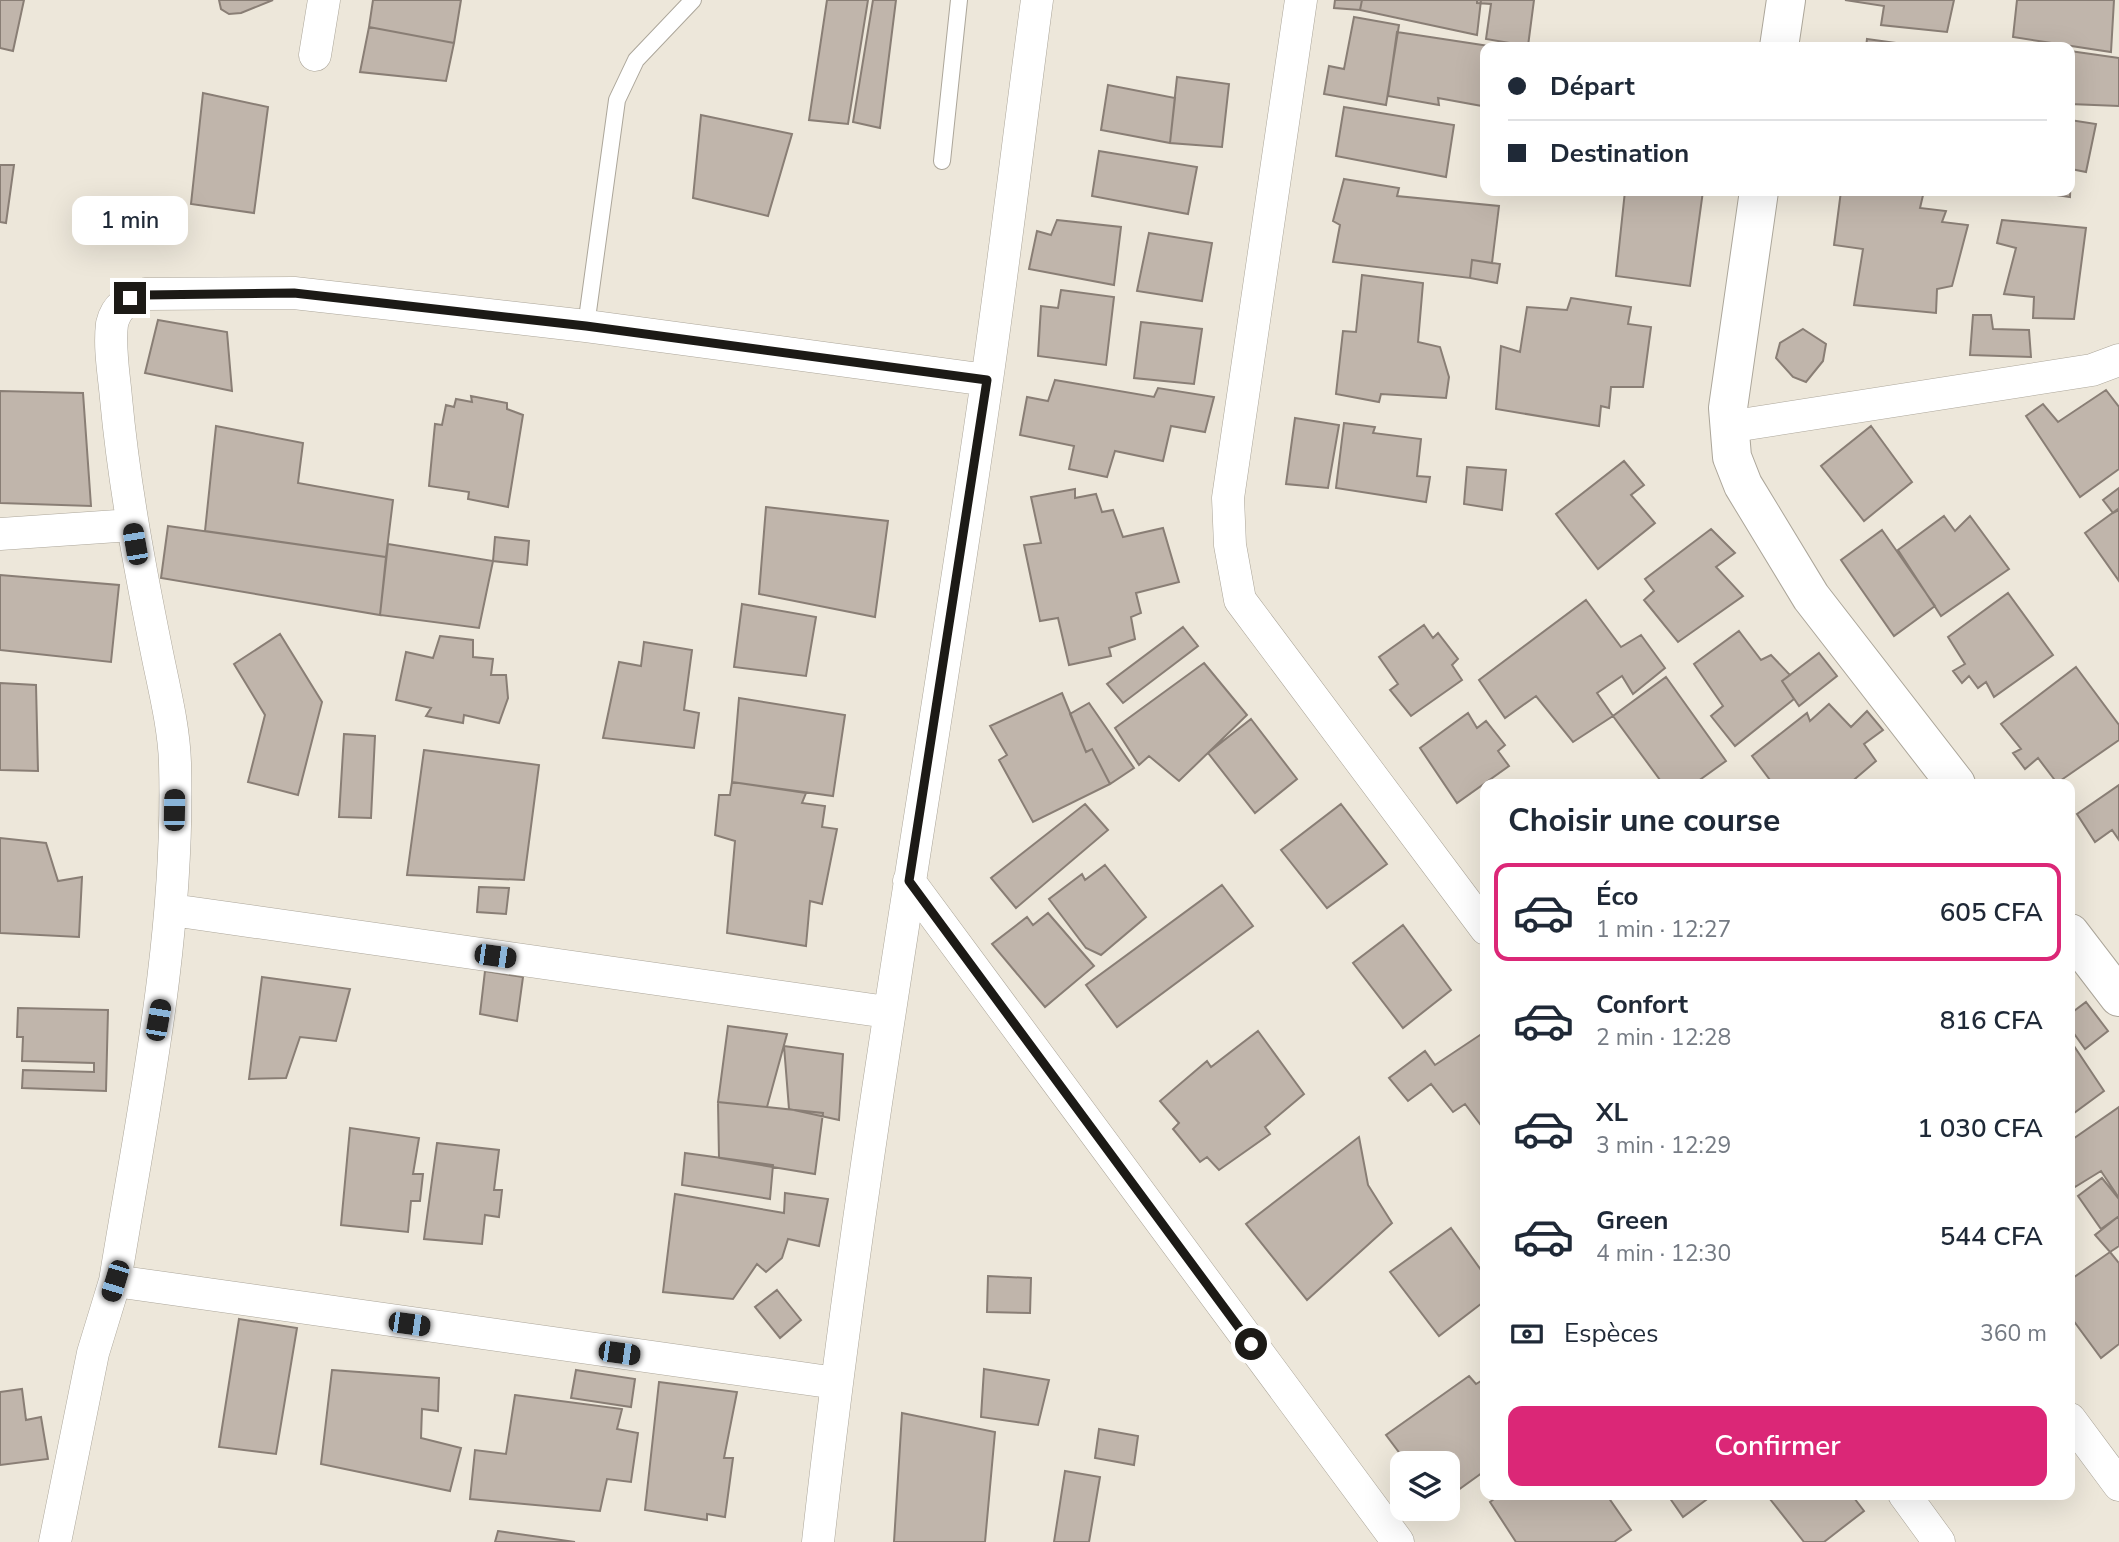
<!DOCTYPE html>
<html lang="fr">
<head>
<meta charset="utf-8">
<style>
  :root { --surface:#fff; --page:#f2f2f3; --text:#1f2937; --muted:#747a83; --line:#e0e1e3; --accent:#db2777 }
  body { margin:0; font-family:"Nunito Sans",sans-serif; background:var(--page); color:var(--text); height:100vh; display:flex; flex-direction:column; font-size:26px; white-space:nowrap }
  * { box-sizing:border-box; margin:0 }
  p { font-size:23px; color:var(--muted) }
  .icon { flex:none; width:38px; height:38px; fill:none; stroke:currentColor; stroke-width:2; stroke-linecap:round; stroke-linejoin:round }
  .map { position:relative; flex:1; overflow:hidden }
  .drawer { position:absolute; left:1480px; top:779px; width:595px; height:721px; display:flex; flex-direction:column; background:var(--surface); border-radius:14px; box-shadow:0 7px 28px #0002 }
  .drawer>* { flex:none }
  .hud { position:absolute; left:1480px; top:42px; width:595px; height:154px; border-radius:14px; box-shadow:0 7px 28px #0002; display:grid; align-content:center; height:154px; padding:0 28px; background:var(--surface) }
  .tools { position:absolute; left:1390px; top:1451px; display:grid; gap:14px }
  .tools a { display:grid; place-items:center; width:70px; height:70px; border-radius:14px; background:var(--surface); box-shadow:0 7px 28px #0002; font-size:35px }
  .end { position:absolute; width:32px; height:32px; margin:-16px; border:9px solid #1c1a16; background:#fff; box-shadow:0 0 0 4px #fff }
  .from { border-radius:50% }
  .bubble { position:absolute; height:49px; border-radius:14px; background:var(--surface); box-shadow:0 7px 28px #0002; font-size:23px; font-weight:600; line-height:49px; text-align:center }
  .car { position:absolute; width:21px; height:42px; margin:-21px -10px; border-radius:9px; box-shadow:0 0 5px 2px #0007; background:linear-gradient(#222 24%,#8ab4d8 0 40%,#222 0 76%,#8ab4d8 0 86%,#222 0) }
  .hud b { display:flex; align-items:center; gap:24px; height:66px; font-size:26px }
  .hud b+b { border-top:2px solid var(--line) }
  .hud i { width:18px; height:18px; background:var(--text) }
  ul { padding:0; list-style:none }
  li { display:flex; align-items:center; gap:21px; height:98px; margin:0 14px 10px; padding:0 14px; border:4px solid transparent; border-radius:14px }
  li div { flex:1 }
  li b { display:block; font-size:26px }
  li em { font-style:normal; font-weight:600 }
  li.on { border-color:var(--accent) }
  li>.icon { width:63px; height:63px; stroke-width:1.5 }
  h2 { padding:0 28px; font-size:32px; line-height:84px }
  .pay { display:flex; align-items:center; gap:18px; height:77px; padding:0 28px; font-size:26px }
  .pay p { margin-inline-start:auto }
  .button { display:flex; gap:14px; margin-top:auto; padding:14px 28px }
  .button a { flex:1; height:80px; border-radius:14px; background:var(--accent); color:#fff; font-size:28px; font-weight:600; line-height:80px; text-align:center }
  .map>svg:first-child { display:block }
</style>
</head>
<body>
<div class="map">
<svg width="2119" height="1542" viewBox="0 0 2119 1542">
  <rect width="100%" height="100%" fill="#ede7da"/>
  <path fill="#c0b5ab" stroke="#897e75" stroke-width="2" d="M0 0H24L13 51 0 48Z
    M219 0H273L241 13 229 14 221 9Z
    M373 0H461L454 43 369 27Z
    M827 0H868L848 124 809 120Z
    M873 0H896L880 128 853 122Z
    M1335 0H1362L1360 10 1334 8Z
    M1362 0H1481L1477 35 1360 10Z
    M1477 0H1534L1528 46 1486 39 1491 4 1477 3Z
    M1845 0H1954L1947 32 1881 25 1884 6Z
    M2017 0H2114L2111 52 2013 37Z
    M1354 17 1399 25 1386 105 1324 94 1329 66 1344 69Z
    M369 27 454 43 446 81 360 72Z
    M1397 32 1489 46 1486 47 1482 106 1438 98 1439 105 1388 96Z
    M1867 39 1925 47H1866Z
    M2070 51 2119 58V106L2070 104Z
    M1177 77 1229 84 1222 147 1170 143Z
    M1108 85 1175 98 1170 143 1101 130Z
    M203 93 268 107 254 213 191 204Z
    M1344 107 1454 125 1446 177 1336 156Z
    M701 115 792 134 768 216 693 198Z
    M2070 120 2096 124 2086 172 2071 169 2070 197 2031 191H2070Z
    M1099 151 1197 167 1188 214 1092 196Z
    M0 165H14L6 223 0 222Z
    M1344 179 1399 188 1397 196 1499 206 1492 263 1472 260 1470 278 1333 262 1340 225 1333 221Z
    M1625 191H1703L1690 286 1616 276Z
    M1841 191H1924L1920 208 1946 211 1942 222 1968 225 1952 286 1937 289 1936 313 1854 305 1863 249 1834 245Z
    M1057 220 1121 227 1114 285 1029 269 1037 231 1051 235Z
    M2002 220 2086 228 2074 319 2033 318 2034 297 2004 294 2016 248 1997 243Z
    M1149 233 1212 243 1202 301 1137 291Z
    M1472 260 1500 264 1497 283 1470 278Z
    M1362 275 1423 283 1418 342 1440 347 1449 377 1446 398 1381 394 1379 402 1336 394 1343 331 1356 332Z
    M1061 290 1114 297 1106 365 1038 356 1041 306 1058 308Z
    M1571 298 1631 307 1628 324 1651 327 1643 387H1611L1609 408 1601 406 1599 426 1496 409 1501 346 1520 352 1527 307 1567 310Z
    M1973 315H1991L1993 329 2029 330 2031 357 1970 355Z
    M158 320 227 332 232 391 145 373Z
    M1141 322 1202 329 1194 384 1134 378Z
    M1803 329 1826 344 1823 361 1806 382 1793 377 1776 358 1780 343Z
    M1055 380 1154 397 1158 388 1214 397 1205 432 1171 426 1163 461 1115 451 1107 477 1069 469 1074 446 1020 435 1027 397 1048 401Z
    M2106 390 2119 407V469L2080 497 2026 416 2043 404 2058 422Z
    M0 391 83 393 91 506 0 503Z
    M471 396 507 403V409L523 415 508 507 468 499 469 492 429 486 435 424 442 425 446 405 454 407 456 399 472 402Z
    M1295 418 1339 425 1328 488 1286 484Z
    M1344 423 1375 427 1373 433 1421 439 1417 476 1430 477 1426 502 1336 488Z
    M216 426 303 443 298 483 393 500 386 557 205 531Z
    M1871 426 1912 482 1864 521 1821 466Z
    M1624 461 1644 485 1631 495 1655 523 1598 569 1556 514Z
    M1467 467 1506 470 1502 510 1464 504Z
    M2119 488V510L2113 513 2103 500Z
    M1075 489V498L1096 494 1102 512 1113 510 1123 537 1163 528 1179 582 1136 593 1141 613 1131 617 1135 639 1109 648 1111 656 1069 665 1058 618 1040 621 1024 545 1041 543 1031 497Z
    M766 507 888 521 875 617 759 594Z
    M2118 509 2119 510V581L2085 533Z
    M1944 516 1955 531 1970 516 2009 569 1941 616 1898 550Z
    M168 526 386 557 380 615 161 578Z
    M1711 529 1735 553 1716 567 1743 596 1678 642 1644 600 1654 591 1645 579Z
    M1882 530 1935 606 1894 636 1841 560Z
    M495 537 529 541 527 565 493 561Z
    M388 544 493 561 479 628 380 615Z
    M0 575 119 585 111 662 0 650Z
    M2008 593 2053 655 1994 697 1986 682 1978 688 1969 676 1962 683 1953 671 1965 664 1948 637Z
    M1586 600 1621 647 1641 635 1665 668 1633 694 1622 676 1597 693 1613 716 1573 742 1536 696 1505 718 1479 680Z
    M742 604 816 617 806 676 734 667Z
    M1424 625 1433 638 1438 633 1458 659 1452 665 1462 680 1411 716 1390 690 1398 684 1379 657Z
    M1183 627 1198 646 1123 703 1107 684Z
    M1739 631 1761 660 1771 655 1790 675 1782 681 1794 699 1735 746 1711 716 1723 706 1694 664Z
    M280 634 322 702 298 795 248 782 265 715 234 664Z
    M440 636 473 640V657L493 659 491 675H506L508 698 499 723 464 715 463 723 426 716 431 708 396 700 406 652 433 658Z
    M644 642 692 650 684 710 699 713 694 748 603 738 619 662 641 666Z
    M1819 653 1837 676 1799 706 1782 681Z
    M1204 663 1247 715 1179 781 1149 756 1139 765 1115 728Z
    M2076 667 2119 725V740L2057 783 2038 758 2025 769 2013 753 2021 749 2001 724Z
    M1666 677 1726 761 1694 784H1663L1613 716Z
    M0 683 36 685 38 771 0 770Z
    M1062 693 1086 752 1092 749 1110 784 1033 822 999 760 1007 755 990 726Z
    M739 698 845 715 833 796 732 782Z
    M1089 703 1134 768 1110 784 1092 749 1086 752 1070 714Z
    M1829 704 1851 727 1867 711 1883 730 1864 744 1876 761 1849 784H1773L1752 756 1807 713 1810 721Z
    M1468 713 1477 728 1486 721 1505 745 1498 751 1509 766 1457 803 1420 748Z
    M1251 719 1297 779 1255 813 1208 753Z
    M344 734 375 736 371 818 339 817Z
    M424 750 539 765 524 880 407 875Z
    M732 782 806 793 802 803 825 806 822 827 837 829 822 904 810 901 806 946 727 933 735 841 715 835 719 795H730Z
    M2119 785V840L2112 830 2095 842 2077 814Z
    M1085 804 1108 830 1016 908 991 878Z
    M1341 804 1387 864 1327 908 1281 850Z
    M0 838 46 843 58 881 82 877 79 937 0 933Z
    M1105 865 1146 917 1101 955 1086 948 1049 899 1082 874 1085 880Z
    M1222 885 1253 926 1117 1027 1086 985Z
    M479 887 509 888 506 914 477 912Z
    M1048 913 1094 966 1045 1007 992 944 1027 917 1033 925Z
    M1403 925 1451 990 1403 1028 1353 963Z
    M485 971 523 977 517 1021 480 1014Z
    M262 977 350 989 336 1041 300 1037 286 1078 249 1079Z
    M2086 1002 2108 1031 2085 1049 2070 1028V1014Z
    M18 1008 108 1010 106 1091 22 1088 23 1070 94 1072V1063L22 1061 23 1037H17Z
    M728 1026 787 1034 767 1107 718 1102Z
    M1258 1031 1304 1094 1265 1127 1270 1134 1219 1170 1207 1157 1200 1162 1173 1129 1179 1123 1160 1101 1207 1061 1211 1067Z
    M1486 1031V1132L1465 1104 1453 1112 1431 1084 1408 1101 1389 1078 1425 1051 1435 1065Z
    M2070 1040 2104 1091 2070 1116Z
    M784 1046 843 1054 839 1120 789 1109Z
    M718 1102 823 1113 815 1174 719 1158Z
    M2119 1107V1198L2101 1171 2075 1187 2070 1181V1141Z
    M350 1128 419 1138 413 1174H423L420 1201H411L408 1232 341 1225Z
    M1359 1137 1368 1185 1392 1223 1307 1300 1246 1224Z
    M437 1143 499 1150 494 1190H502L499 1217 485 1215 482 1244 424 1239Z
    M685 1153 773 1165 770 1199 682 1185Z
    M2102 1178 2119 1199V1216L2101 1229 2078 1196Z
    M785 1193 828 1199 819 1246 788 1239 782 1258 766 1272 757 1264 733 1299 663 1292 675 1194 784 1213Z
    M2119 1216V1246L2110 1252 2095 1235Z
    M1451 1228 1486 1277V1300L1439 1336 1390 1272Z
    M2110 1252 2119 1263V1344L2101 1358 2070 1316V1280Z
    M988 1276 1031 1278 1030 1313 987 1312Z
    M777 1290 801 1320 780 1338 755 1307Z
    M239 1319 297 1328 276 1454 219 1447Z
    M984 1369 1049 1380 1038 1425 981 1417Z
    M332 1370 439 1378 438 1411 422 1409 421 1438 461 1448 450 1491 321 1464Z
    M576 1370 635 1379 631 1407 571 1398Z
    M1469 1376 1476 1384 1486 1378V1470L1447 1498V1463H1407L1386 1435Z
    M659 1382 737 1392 724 1458H733L725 1517 707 1514V1520L645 1510Z
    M22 1389 26 1420 41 1417 48 1459 0 1465V1392Z
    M515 1395 622 1409 617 1429 638 1433 631 1482 607 1479 600 1511 470 1499 475 1450 506 1454Z
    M902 1413 995 1432 985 1542H894Z
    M1099 1429 1138 1436 1134 1465 1095 1458Z
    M1065 1471 1100 1477 1089 1542H1054Z
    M1501 1494H1606L1631 1530 1614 1542H1516L1490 1502Z
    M1667 1494H1714L1683 1517Z
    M1766 1494H1851L1864 1511 1824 1542H1804Z
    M498 1531 575 1542H495Z"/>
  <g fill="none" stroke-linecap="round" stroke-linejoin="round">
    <defs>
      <path id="lane" d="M942 161 959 0
        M586 326 617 100 636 60 693 0"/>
      <path id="street" d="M1301 0 1228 498 1230 545 1240 600 1486 929
        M315 55 324 0
        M1728 427 2092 370 2119 360
        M0 534 132 525
        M909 881 1398 1542
        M172 910 887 1012
        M115 1281C143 1109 180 938 175 763 174 727 164 688 157 653 140 569 124 484 116 398 114 375 109 348 112 324 116 306 128 299 145 294L294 293 586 326 987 380
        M2070 1419 2119 1485
        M1904 1494 1939 1542
        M55 1542 93 1353 115 1281 836 1383
        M818 1542C861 1153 931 768 987 380 1005 254 1020 127 1037 0"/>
      <path id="secondary" d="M1779 47 1786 0
        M1759 191 1728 408 1732 457 1743 485 1811 597 1956 784
        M2070 933 2119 997"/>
    </defs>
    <use href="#lane" stroke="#aca69a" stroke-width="18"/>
    <use href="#street" stroke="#aca69a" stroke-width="33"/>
    <use href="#secondary" stroke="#aca69a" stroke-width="40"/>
    <use href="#lane" stroke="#fff" stroke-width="16"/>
    <use href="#street" stroke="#fff" stroke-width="32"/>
    <use href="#secondary" stroke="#fff" stroke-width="38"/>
  </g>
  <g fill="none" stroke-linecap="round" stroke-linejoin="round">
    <path stroke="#1c1a16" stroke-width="9" d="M130 298 145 295 294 293 586 326 987 380 909 881 1251 1344"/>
  </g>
</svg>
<div class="tools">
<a><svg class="icon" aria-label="layers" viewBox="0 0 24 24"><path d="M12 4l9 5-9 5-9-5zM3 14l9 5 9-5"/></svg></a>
</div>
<i class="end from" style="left:1251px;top:1344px"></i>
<i class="end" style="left:130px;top:298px"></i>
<div class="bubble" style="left:72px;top:196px;width:116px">1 min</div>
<i class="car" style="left:135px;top:544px;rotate:350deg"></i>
<i class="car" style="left:174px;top:810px;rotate:1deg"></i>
<i class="car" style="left:495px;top:956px;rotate:98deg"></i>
<i class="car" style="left:158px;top:1020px;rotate:10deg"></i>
<i class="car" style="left:115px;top:1281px;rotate:197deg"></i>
<i class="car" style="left:409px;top:1324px;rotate:98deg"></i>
<i class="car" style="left:619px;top:1353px;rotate:98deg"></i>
<div class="hud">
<b><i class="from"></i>Départ</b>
<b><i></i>Destination</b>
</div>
<section class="drawer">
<h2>Choisir une course</h2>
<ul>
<li class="on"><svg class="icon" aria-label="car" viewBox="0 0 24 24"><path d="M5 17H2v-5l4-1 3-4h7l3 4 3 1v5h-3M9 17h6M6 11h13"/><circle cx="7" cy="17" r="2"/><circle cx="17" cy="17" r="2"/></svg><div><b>Éco</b><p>1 min · 12:27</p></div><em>605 CFA</em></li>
<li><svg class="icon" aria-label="car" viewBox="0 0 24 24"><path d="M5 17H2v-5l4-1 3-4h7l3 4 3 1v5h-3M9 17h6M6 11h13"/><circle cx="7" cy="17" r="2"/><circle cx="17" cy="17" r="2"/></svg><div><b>Confort</b><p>2 min · 12:28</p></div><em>816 CFA</em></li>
<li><svg class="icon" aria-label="car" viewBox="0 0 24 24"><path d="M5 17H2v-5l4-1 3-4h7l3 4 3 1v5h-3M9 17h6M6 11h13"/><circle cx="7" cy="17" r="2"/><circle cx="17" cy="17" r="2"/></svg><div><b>XL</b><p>3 min · 12:29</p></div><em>1 030 CFA</em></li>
<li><svg class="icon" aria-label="car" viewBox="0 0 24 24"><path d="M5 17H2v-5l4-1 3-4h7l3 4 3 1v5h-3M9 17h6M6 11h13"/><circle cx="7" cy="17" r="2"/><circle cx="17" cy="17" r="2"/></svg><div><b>Green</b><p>4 min · 12:30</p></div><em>544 CFA</em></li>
</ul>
<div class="pay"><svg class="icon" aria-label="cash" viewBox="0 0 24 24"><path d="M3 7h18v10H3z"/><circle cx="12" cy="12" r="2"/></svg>Espèces<p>360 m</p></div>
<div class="button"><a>Confirmer</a></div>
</section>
</div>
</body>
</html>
